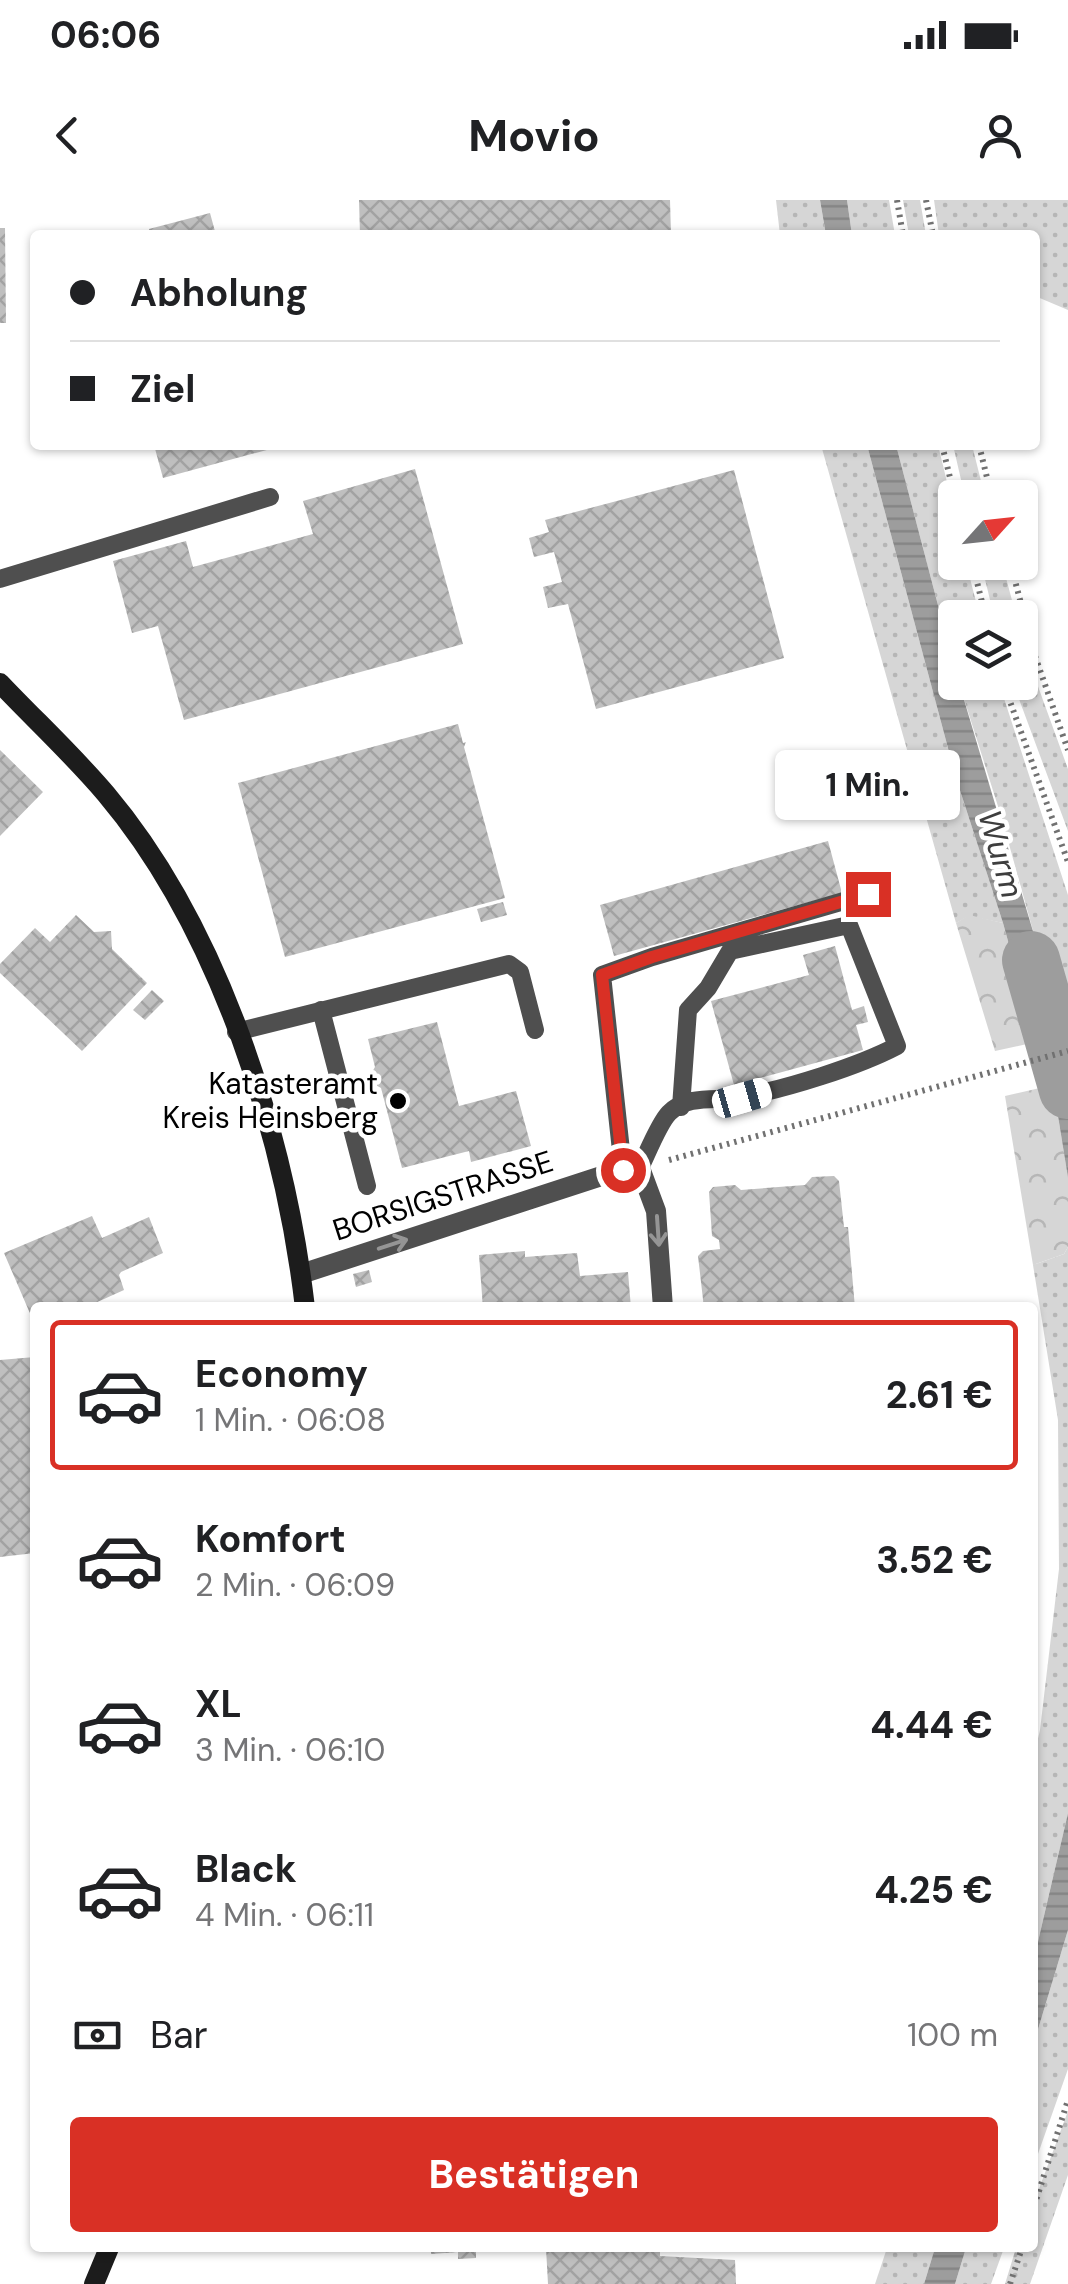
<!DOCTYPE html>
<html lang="de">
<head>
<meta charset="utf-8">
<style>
  :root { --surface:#fff; --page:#f6f6f6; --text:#202124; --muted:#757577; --line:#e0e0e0; --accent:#d93025 }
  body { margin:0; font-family:"DM Sans",sans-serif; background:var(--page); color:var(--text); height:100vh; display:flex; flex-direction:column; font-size:38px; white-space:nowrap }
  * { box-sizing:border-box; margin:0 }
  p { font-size:32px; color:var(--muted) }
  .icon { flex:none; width:55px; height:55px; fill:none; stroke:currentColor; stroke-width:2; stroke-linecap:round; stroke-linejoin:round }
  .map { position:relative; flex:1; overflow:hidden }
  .details { position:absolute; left:30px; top:1102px; width:1008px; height:950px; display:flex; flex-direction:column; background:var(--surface); border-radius:10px; box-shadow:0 2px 8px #0004 }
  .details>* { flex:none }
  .hud { position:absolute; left:30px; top:30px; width:1010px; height:220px; border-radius:10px; box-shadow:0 2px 8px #0004; display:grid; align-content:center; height:220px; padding:0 40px; background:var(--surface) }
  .needle { width:65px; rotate:63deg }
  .buttons { position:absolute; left:938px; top:280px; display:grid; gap:20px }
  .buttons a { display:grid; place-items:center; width:100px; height:100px; border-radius:10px; background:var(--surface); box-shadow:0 2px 8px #0004; font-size:50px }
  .end { position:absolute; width:45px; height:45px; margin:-22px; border:12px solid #d93025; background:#fff; box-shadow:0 0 0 5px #fff }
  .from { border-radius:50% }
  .bubble { position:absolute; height:70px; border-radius:10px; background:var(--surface); box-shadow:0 2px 8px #0004; font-size:32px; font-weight:700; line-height:70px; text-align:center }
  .car { position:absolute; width:30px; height:60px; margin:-30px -15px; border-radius:12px; box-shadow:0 0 8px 2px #0007; background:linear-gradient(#fff 24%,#345 0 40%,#fff 0 76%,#345 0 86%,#fff 0) }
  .hud b { display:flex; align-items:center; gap:35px; height:95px; font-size:38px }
  .hud b+b { border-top:2px solid var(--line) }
  .hud i { width:25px; height:25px; background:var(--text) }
  ul { padding:18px 0 0; list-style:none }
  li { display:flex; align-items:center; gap:30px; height:150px; margin:0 20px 15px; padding:0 20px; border:5px solid transparent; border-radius:10px }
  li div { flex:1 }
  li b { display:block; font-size:38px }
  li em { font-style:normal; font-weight:700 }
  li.on { border-color:var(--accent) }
  li>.icon { width:90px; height:90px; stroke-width:1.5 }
  .pay { display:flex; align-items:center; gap:25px; height:110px; padding:0 40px; font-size:38px }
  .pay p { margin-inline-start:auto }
  .button { display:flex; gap:20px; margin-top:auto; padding:20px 40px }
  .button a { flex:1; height:115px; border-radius:10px; background:var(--accent); color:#fff; font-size:40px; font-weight:700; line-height:115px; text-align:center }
  .status { display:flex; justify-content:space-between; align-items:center; height:70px; padding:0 50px; background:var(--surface); direction:ltr }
  .status svg { height:28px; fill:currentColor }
  header { display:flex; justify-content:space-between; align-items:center; height:130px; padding:0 40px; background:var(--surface); font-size:45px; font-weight:700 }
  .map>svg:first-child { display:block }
</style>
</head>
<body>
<div class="status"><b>06:06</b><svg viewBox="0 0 49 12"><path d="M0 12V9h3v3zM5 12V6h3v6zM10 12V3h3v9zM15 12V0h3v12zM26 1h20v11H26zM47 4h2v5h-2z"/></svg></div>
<header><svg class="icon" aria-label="back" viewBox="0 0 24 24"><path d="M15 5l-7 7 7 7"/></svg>Movio<svg class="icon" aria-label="person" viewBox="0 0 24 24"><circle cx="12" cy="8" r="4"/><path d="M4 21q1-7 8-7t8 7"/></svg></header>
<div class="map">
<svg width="1068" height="2084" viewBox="0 0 1068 2084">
  <defs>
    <pattern id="grass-dots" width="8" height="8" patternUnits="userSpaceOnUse" patternTransform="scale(2.5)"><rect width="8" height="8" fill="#d6d6d6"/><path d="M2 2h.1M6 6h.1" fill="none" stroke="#b6b6b6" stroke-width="1.8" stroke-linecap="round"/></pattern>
    <pattern id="forest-crowns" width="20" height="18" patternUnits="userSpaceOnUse" patternTransform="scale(2.5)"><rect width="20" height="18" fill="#d6d6d6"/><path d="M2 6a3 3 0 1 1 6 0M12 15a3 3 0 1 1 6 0" fill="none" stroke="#b6b6b6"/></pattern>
    <pattern id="water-rules" width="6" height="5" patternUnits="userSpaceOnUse" patternTransform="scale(2.5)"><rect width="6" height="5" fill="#9d9d9d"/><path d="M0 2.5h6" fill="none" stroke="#858585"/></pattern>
    <pattern id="building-cross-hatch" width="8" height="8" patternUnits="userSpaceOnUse" patternTransform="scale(2.5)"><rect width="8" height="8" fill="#bfbfbf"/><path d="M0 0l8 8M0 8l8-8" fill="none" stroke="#a2a2a2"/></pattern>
  </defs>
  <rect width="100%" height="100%" fill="#fff"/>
  <path fill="url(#grass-dots)" d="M776 0H820L826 35H780Z
    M847 0H889L895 35H852Z
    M903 0H920L926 35H909Z
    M934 0H1068V110L1035 96V35H939Z
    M821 245H867L956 578 1003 723 969 716 956 723Z
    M896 245H938L955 315V362L966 363 980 417 955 418V470Z
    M953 245H972L985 297H965Z
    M981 363H1002L1013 404 993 412Z
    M1031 467 1068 569V631L1013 483 1020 482V471Z
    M959 483H999L1068 695V787L1056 793 1055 810 1002 619Z
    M1068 1047V1613L1033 1763V1560L1040 1530 1059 1369 1058 1220 1033 1065 1064 1054Z
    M1068 1730V1869L1033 1968V1846Z
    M1068 1911V1975L1030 2084H1005L1016 2048H1032L1033 2005Z
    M887 2048H935L924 2084H875Z
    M966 2048H1004L991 2084H955Z"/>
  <path fill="url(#forest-crowns)" d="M969 715 1003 723 1036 842 995 851 956 723Z
    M1068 787V830L1063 832 1055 810 1056 793Z
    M1053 885 1068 978V1047L1064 1054 1033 1065 1005 896Z"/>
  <path fill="url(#water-rules)" d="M820 0H847L852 35H826Z
    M867 245H896L955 470V482L959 483 1063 832 1036 842 1003 723 956 578Z
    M1068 877V978L1053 885Z
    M1068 1613V1730L1033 1846V1763Z
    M935 2048H966L955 2084H924Z"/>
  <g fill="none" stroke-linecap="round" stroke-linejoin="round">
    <path stroke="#9d9d9d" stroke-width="58" d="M1031 760 1068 890"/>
  </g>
  <path fill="url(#building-cross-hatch)" d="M359 0H670L671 35H360Z
    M210 13 216 35H150L149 29Z
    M0 28H5L6 123H0Z
    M154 245H273L274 248 163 278Z
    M415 269 463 444 184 520 158 426 132 433 113 361 186 341 193 367 313 334 303 301Z
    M734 270 784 458 596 509 568 404 548 408 543 387 562 382 554 352 534 357 529 338 549 332 545 320Z
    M458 524 463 543 466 542 464 547 505 698 285 757 238 583Z
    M0 550 43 592 0 636Z
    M828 641 842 693 614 756 600 705Z
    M503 702 507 715 481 722 477 709Z
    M76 715 94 732 111 731 112 749 147 783 82 851 0 773V764L35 728 50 742Z
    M835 746 852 810 864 806 868 822 856 825 863 850 734 885 711 801 809 775 803 755Z
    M152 790 164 801 145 820 133 810Z
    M437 822 459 906 516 891 531 946 471 962 469 951 402 968 381 888 374 884 371 874 375 867 368 839Z
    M834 976 839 981 844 1027H848L855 1108H704L698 1056 703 1051 720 1049 719 1040 712 1036 709 992 713 987 735 985 741 990 805 985 812 977Z
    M92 1016 102 1038 149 1017 163 1053 121 1072 119 1075 124 1090 84 1108H35V1125L4 1053Z
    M525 1051V1057L577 1053 580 1076 628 1072 631 1108H483L479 1055Z
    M369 1070 372 1082 356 1087 353 1074Z
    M35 1157V1353L0 1357V1160Z
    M431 2048H476V2058L458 2059V2052L431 2054Z
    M546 2048H660V2056L735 2060 736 2084H548Z"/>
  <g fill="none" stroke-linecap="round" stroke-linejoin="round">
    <path stroke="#717171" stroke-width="6" stroke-dasharray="2.5 5" stroke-linecap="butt" d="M897 0 903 35
      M926 0 933 35
      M942 245 955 298
      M979 245 992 298
      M972 362 986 418
      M1010 362 1035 456 1068 550
      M1003 482 1068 662
      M669 960 1068 851
      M1032 2013 1068 1900
      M1010 2084 1022 2048"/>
    <path stroke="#4f4f4f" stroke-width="18" d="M0 379 270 297
      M321 810 367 986
      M236 832 509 764 520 772 535 830
      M640 968C647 954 659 923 669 913 689 893 719 902 743 897 788 888 857 867 897 846L849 725 730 751 708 788 688 810 681 907
      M623 969 602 775 652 757 868 694"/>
    <path stroke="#4f4f4f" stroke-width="20" d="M301 1074 623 969 640 968 656 1011 663 1108"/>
    <path stroke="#1c1c1c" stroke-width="20" d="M0 483C35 520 73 555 106 594 219 728 285 935 305 1108
      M94 2084 109 2048"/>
  </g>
  <defs><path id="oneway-shaft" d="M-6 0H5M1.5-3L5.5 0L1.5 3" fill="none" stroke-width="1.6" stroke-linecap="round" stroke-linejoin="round" transform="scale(2.5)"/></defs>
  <g stroke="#959595">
    <use href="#oneway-shaft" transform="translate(658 1031) rotate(86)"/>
    <use href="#oneway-shaft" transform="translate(393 1044) rotate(-18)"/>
  </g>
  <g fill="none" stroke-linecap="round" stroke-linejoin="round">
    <path stroke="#d93025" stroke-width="12" d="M623 970 602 775 652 757 868 694"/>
  </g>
  <circle fill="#000" stroke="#fff" stroke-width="4" cx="398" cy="901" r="10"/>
  <g text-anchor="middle" stroke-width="9" stroke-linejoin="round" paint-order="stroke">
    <g font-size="30" fill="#000" stroke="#fff" text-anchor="end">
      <text x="378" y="894">Katasteramt<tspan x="378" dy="34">Kreis Heinsberg</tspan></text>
    </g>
    <g font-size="30" fill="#000" stroke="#fff">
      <text transform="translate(443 996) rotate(-18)" y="10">BORSIGSTRASSE</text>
    </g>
    <g font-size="32" font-style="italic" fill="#3e3e3e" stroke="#fff">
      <text transform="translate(1001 654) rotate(74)" y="11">Wurm</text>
    </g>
  </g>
</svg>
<div class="buttons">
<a><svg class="needle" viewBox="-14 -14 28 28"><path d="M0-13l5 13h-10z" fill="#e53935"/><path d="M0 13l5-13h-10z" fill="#757577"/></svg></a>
<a><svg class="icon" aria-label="layers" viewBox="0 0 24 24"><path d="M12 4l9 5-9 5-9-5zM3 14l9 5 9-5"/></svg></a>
</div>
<i class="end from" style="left:623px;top:970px"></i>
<i class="end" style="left:868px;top:694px"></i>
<div class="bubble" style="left:775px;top:550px;width:185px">1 Min.</div>
<i class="car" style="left:742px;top:898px;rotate:74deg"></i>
<div class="hud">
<b><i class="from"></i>Abholung</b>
<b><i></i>Ziel</b>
</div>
<section class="details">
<ul>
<li class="on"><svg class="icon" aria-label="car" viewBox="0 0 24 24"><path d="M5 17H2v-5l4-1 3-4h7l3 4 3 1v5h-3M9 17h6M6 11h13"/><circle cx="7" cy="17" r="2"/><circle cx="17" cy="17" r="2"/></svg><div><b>Economy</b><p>1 Min. · 06:08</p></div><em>2.61 €</em></li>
<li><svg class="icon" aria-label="car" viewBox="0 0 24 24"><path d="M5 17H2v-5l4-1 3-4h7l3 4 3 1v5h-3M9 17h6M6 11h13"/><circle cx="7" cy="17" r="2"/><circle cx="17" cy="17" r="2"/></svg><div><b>Komfort</b><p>2 Min. · 06:09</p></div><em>3.52 €</em></li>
<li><svg class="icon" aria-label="car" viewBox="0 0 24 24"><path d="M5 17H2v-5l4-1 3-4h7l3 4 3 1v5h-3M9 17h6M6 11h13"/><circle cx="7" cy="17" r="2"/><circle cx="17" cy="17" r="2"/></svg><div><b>XL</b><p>3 Min. · 06:10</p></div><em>4.44 €</em></li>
<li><svg class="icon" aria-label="car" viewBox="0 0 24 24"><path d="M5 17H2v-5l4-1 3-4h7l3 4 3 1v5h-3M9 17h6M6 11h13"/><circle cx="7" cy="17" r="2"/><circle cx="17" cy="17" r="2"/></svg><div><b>Black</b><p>4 Min. · 06:11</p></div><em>4.25 €</em></li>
</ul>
<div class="pay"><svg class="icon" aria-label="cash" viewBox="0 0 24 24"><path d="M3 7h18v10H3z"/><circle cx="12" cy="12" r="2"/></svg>Bar<p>100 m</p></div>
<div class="button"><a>Bestätigen</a></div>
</section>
</div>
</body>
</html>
